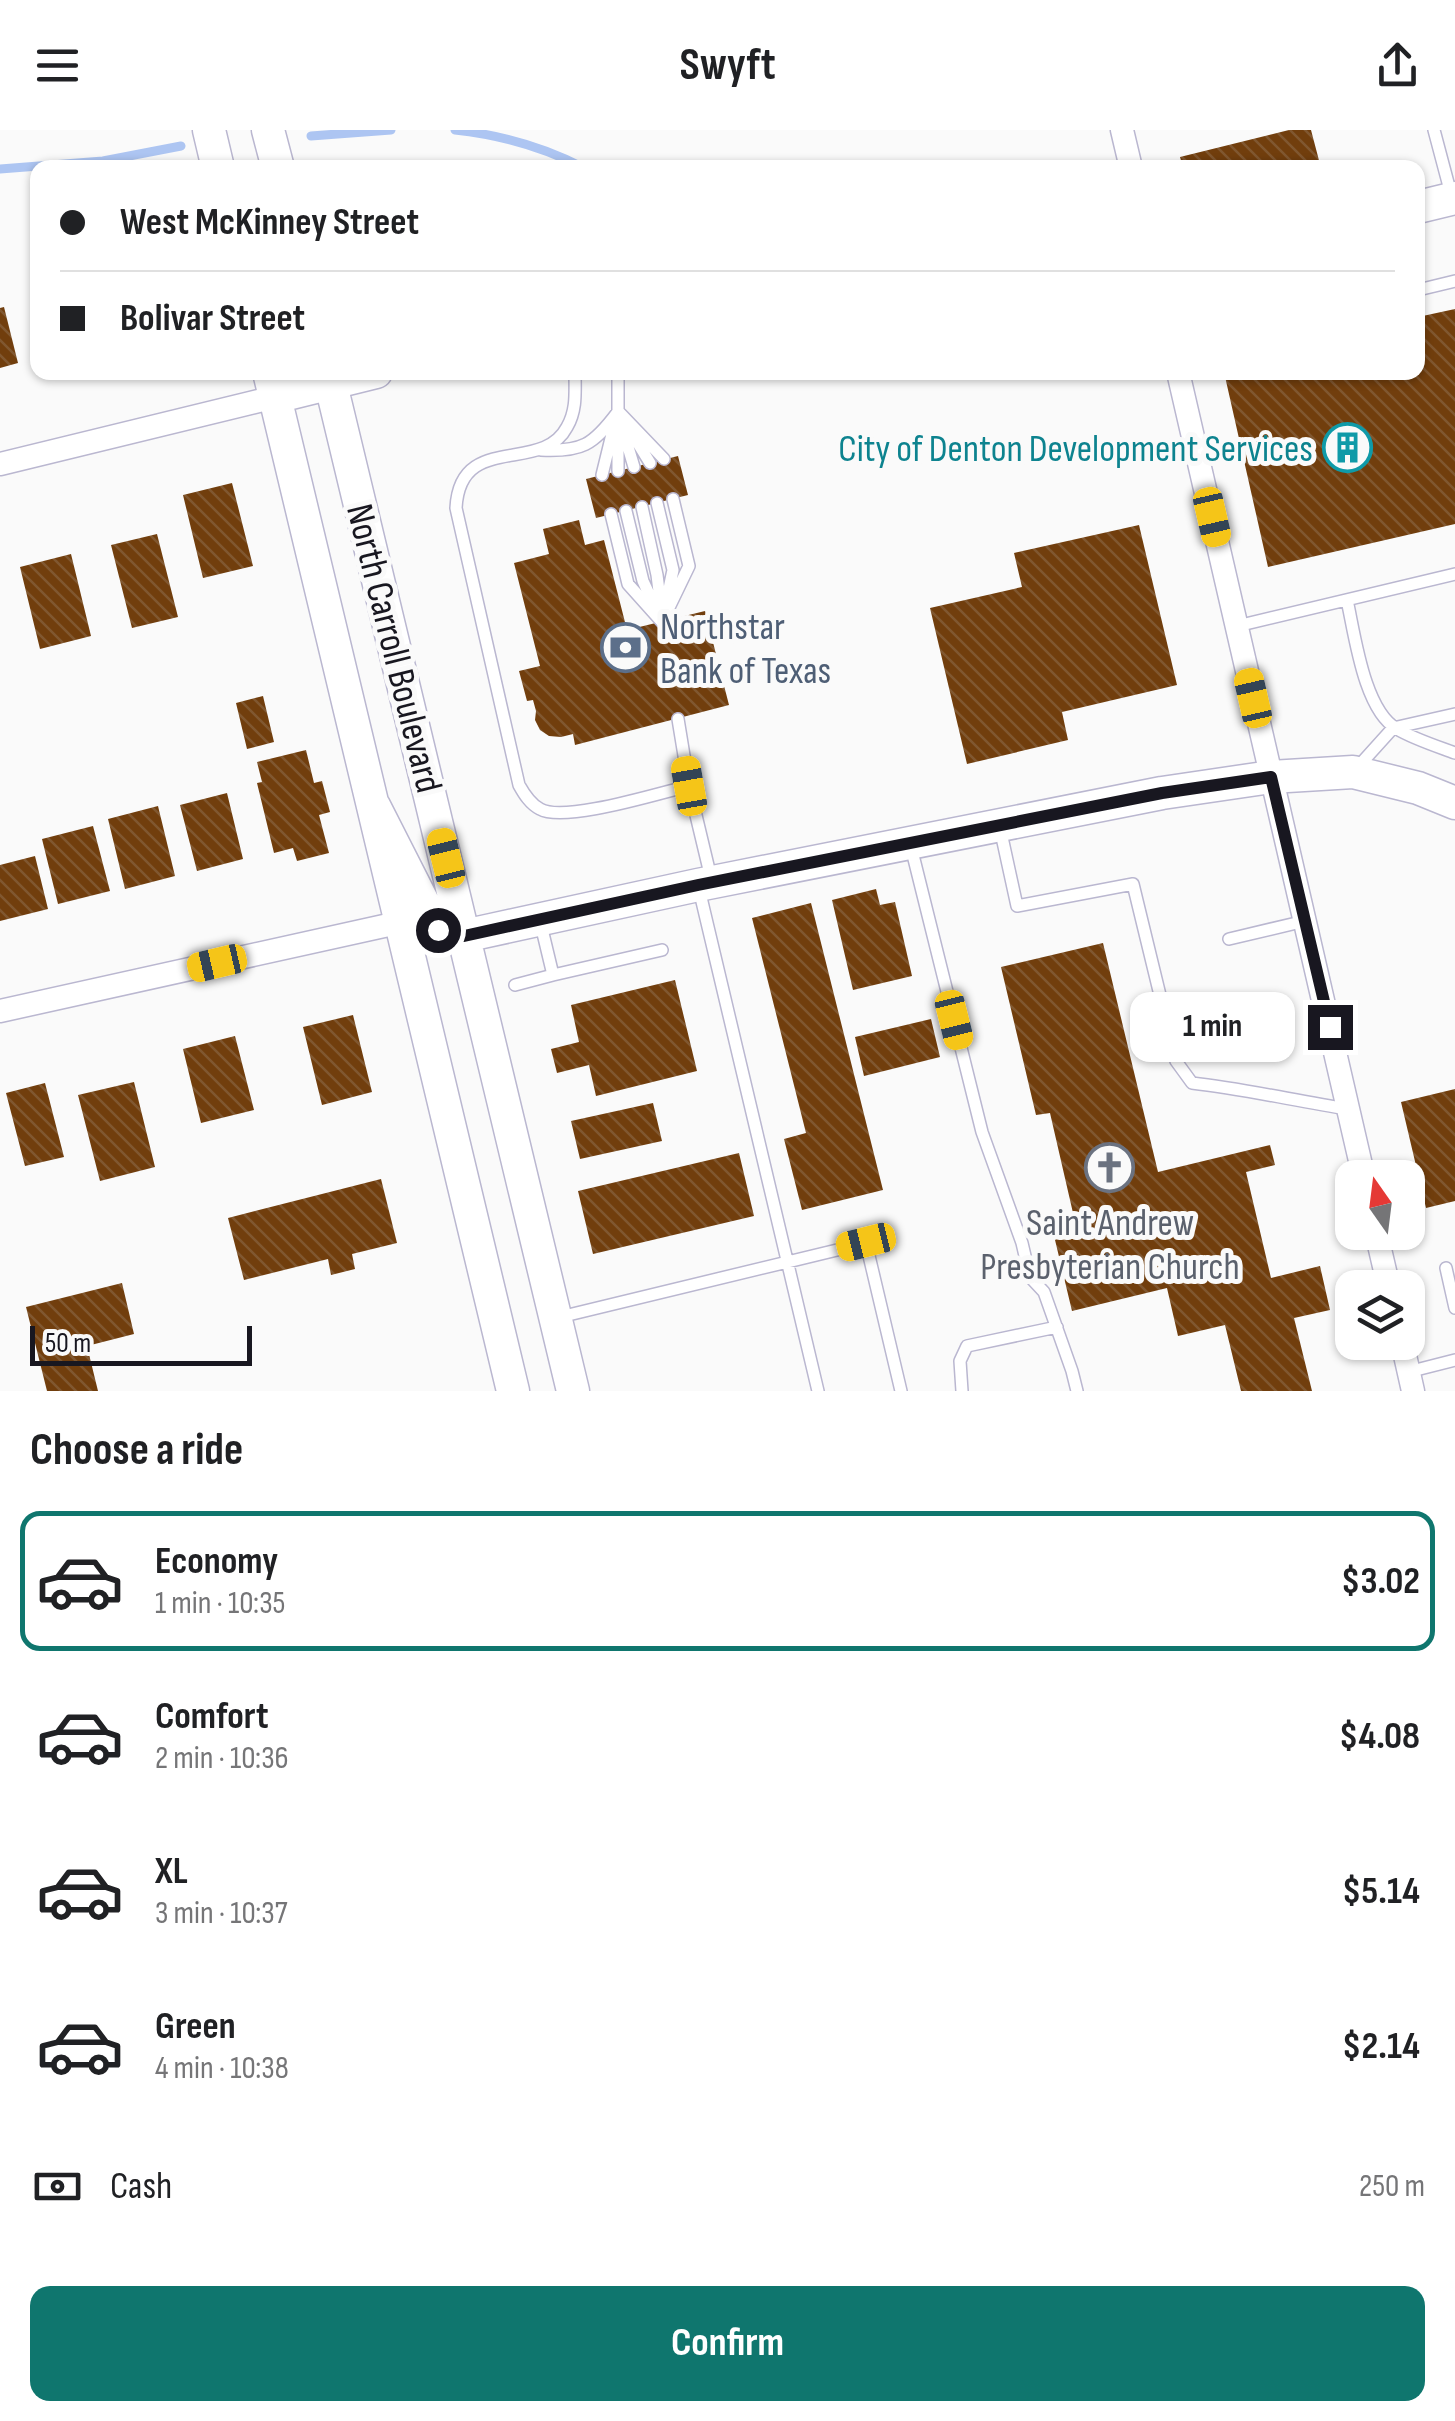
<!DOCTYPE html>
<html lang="en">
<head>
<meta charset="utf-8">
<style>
  :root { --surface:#fff; --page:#f2f2f2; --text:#202124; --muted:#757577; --line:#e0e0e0; --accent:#0f766e }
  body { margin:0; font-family:"Sofia Sans Condensed",sans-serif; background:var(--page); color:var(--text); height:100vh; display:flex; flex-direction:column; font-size:38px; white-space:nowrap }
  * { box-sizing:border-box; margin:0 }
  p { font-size:32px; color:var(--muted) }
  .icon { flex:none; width:55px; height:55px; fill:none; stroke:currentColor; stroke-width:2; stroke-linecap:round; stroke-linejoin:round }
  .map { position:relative; height:1261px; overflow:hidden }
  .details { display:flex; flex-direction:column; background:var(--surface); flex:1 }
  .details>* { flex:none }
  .top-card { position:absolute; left:30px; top:30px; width:1395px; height:220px; border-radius:20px; box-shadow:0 2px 8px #0004; display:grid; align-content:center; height:220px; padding:0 30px; background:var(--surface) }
  .needle { width:65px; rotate:346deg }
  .controls { position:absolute; left:1335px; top:1030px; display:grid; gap:20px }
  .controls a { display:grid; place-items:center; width:90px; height:90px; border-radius:20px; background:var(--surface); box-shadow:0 2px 8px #0004; font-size:50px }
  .scale { position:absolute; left:30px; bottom:25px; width:222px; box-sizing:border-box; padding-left:10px; border:5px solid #181720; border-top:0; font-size:28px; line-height:35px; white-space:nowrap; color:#181720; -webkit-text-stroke:8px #fafafa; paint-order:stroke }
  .end { position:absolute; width:45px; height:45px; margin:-22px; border:12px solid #181720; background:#fff; box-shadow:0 0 0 5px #fff }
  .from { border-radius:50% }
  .bubble { position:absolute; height:70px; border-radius:20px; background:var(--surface); box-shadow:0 2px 8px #0004; font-size:32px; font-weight:700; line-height:70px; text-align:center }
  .car { position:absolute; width:30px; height:60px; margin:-30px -15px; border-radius:12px; box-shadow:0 0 8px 2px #0007; background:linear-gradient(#f5c518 24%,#345 0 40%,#f5c518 0 76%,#345 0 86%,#f5c518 0) }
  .top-card b { display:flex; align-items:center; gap:35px; height:95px; font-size:38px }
  .top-card b+b { border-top:2px solid var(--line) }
  .top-card i { width:25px; height:25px; background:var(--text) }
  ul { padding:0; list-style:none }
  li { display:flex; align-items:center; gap:30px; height:140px; margin:0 20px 15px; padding:0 10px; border:5px solid transparent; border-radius:20px }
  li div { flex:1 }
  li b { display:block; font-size:38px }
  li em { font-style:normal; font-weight:700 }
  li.active { border-color:var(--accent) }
  li>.icon { width:90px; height:90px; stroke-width:1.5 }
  h2 { padding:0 30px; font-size:45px; line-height:120px }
  .pay { display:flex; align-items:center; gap:25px; height:110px; padding:0 30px; font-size:38px }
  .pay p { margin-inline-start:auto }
  .primary-button { display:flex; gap:20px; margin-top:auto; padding:20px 30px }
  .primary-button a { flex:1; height:115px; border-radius:20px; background:var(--accent); color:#fff; font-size:40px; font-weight:700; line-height:115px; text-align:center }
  header { display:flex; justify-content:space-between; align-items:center; height:130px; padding:0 30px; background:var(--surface); font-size:45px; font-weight:700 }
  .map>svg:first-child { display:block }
</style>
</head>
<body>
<header><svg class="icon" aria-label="menu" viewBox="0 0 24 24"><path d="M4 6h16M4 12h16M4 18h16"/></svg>Swyft<svg class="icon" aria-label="share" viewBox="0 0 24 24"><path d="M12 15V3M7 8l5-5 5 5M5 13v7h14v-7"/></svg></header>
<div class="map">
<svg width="1455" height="1261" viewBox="0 0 1455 1261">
  <defs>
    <pattern id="building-back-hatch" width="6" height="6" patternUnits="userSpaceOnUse" patternTransform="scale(2.5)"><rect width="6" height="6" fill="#713e0d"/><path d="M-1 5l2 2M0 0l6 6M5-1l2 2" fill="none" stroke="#805730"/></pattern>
  </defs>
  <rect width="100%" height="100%" fill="#fafafa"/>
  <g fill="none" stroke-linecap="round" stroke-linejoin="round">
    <path stroke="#adc5f2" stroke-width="9" d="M455 0C501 5 542 16 584 38
      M311 6 391 0
      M0 39 103 31 181 16"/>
  </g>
  <path fill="url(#building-back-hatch)" d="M1289 0H1311L1321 38H1183L1180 27Z
    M4 177 18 233 0 238V178Z
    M1455 179V394L1268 437 1224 242H1418V187Z
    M678 326 688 365 596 388 586 349Z
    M232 353 253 436 203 448 183 365Z
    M579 390 585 415 604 410 627 500 705 481 729 575 575 615 573 604 561 607 549 606 540 600 535 590 536 581 533 570 527 571 519 541 540 536 514 433 549 424 543 399Z
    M1139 395 1177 555 1062 582 1068 610 967 634 930 478 1022 457 1014 423Z
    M157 404 178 487 132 498 111 415Z
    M71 424 91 506 40 519 20 437Z
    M263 566 274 612 247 619 236 573Z
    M306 620 314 653 322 651 330 682 319 685 329 723 297 731 293 718 274 723 257 653 262 652 257 632Z
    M227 663 243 729 197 741 180 675Z
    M158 676 175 746 125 759 108 689Z
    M93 696 110 761 58 774 42 709Z
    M35 726 48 779 0 791V735Z
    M876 759 880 775 895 772 912 846 853 860 832 770Z
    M811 773 883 1060 802 1080 784 1009 806 1003 752 788Z
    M1103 813 1158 1042 1270 1015 1275 1035 1246 1042 1271 1148 1320 1136 1330 1180 1294 1188 1312 1261H1241L1225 1195 1178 1206 1167 1158 1072 1181 1050 1089 1073 1083 1050 983 1036 985 1001 837Z
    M675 850 697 941 596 966 589 935 557 943 551 919 579 912 571 875Z
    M353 885 372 962 322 975 303 897Z
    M931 889 940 927 864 946 855 907Z
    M235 906 254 980 201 993 183 919Z
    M134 952 155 1037 100 1051 78 965Z
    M45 953 64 1027 25 1036 6 963Z
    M1455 959V1071L1426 1078 1401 972Z
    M653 973 662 1011 580 1029 571 991Z
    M739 1023 754 1086 593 1124 578 1061Z
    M381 1049 397 1113 352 1124 355 1139 331 1145 328 1129 244 1150 228 1088Z
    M122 1153 134 1204 87 1216 98 1261H47L26 1177Z"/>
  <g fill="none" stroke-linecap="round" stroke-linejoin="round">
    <defs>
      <path id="lane" d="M1434 0 1451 64
        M1418 160 1455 151
        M575 242C575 262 577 280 567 297 542 345 460 301 456 378L519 655C524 664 530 674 540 679 564 693 659 663 689 656L711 748
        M618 281 664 329
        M623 300 634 337
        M631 302 650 333
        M541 320C582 322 593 315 617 283
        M618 341V242
        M602 345 613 300
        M657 373 673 440 666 473
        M642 377 657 445 661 477
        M626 381 643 451 656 479
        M611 384 628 454 662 492
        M1347 470C1355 506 1364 580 1397 599 1414 609 1436 616 1455 623
        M662 492 689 436 673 369
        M1237 496 1455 444
        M678 589 689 656
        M1356 639 1393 598 1455 584
        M1000 698 1017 776 1133 754 1176 931 1192 953C1245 959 1296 971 1348 979
        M911 717 982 1002 1022 1113 1030 1147 1044 1162 1072 1241 1077 1261
        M699 759 818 1261
        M541 795 553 845 662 820
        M1229 809 1305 791
        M515 855 553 845
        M1446 1138 1455 1178
        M560 1187 866 1113 901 1261
        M1408 1242 1455 1230
        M962 1261 960 1231 967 1216 1057 1197"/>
      <path id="street" d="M1122 0 1131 38
        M1178 242 1364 1048
        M0 334 275 267
        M0 881 402 792
        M1376 1102 1389 1158
        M1402 1212 1413 1261"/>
      <path id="secondary" d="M209 0 218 38
        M268 0 278 38
        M1418 77 1455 68
        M269 242 513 1261
        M328 242 573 1261
        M275 267 376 242
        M374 676 437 800 464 806 698 755 1162 663 1271 647 1353 642 1418 658 1455 673"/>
    </defs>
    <use href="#lane" stroke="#bab7d0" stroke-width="14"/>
    <use href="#street" stroke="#bab7d0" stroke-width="25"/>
    <use href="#secondary" stroke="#bab7d0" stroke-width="35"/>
    <use href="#lane" stroke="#fff" stroke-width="11"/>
    <use href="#street" stroke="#fff" stroke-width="22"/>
    <use href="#secondary" stroke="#fff" stroke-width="32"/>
  </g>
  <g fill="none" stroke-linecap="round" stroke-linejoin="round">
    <path stroke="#181720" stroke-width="12" d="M438 800 464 806 698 755 1162 663 1271 647 1330 897"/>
  </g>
  <defs>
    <symbol id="building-ring" viewBox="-11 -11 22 22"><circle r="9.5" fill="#fafafa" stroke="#0f9aa8" stroke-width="1.5"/><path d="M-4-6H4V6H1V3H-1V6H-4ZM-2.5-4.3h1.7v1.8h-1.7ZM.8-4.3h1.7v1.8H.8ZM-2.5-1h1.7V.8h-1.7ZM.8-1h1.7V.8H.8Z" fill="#0f9aa8"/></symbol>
    <symbol id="bank-ring" viewBox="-11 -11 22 22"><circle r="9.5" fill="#fafafa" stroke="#5c6f8a" stroke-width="1.5"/><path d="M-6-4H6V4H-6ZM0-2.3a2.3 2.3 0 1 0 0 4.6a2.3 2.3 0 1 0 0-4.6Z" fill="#5c6f8a"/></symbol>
    <symbol id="church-ring" viewBox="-11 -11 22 22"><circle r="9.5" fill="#fafafa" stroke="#6b7280" stroke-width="1.5"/><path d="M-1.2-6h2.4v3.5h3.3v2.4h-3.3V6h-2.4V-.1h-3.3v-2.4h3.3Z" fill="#6b7280"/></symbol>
  </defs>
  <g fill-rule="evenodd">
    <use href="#building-ring" x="1320" y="290" width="55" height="55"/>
    <use href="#bank-ring" x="598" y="490" width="55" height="55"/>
    <use href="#church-ring" x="1082" y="1010" width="55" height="55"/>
  </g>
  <g text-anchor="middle" stroke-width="10" stroke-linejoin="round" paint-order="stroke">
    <g font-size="38" fill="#0d838f" stroke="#fafafa" text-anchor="end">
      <text x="1313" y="331">City of Denton Development Services</text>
    </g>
    <g font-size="38" fill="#4e5e75" stroke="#fafafa" text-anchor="start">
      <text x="660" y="509">Northstar<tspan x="660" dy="44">Bank of Texas</tspan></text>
    </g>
    <g font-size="38" fill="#181720" stroke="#fafafa">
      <text transform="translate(395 518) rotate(76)" y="13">North Carroll Boulevard</text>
    </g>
    <g font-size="38" fill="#5b616d" stroke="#fafafa">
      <text x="1110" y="1105">Saint Andrew<tspan x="1110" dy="44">Presbyterian Church</tspan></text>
    </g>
  </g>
</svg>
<div class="controls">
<a><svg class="needle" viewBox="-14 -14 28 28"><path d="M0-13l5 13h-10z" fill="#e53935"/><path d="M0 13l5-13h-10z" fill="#757577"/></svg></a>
<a><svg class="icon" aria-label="layers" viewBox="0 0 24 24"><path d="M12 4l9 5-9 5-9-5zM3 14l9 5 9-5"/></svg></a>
</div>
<div class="scale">50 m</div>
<i class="end from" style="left:438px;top:800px"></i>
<i class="end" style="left:1330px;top:897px"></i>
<div class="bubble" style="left:1130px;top:862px;width:165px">1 min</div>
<i class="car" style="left:1212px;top:387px;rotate:167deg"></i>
<i class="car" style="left:1253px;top:568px;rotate:347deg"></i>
<i class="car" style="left:689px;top:656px;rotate:350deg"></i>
<i class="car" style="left:446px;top:728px;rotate:346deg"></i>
<i class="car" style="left:217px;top:833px;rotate:257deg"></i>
<i class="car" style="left:954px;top:890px;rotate:166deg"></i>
<i class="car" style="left:866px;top:1112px;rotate:256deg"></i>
<div class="top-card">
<b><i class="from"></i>West McKinney Street</b>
<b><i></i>Bolivar Street</b>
</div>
</div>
<section class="details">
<h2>Choose a ride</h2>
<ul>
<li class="active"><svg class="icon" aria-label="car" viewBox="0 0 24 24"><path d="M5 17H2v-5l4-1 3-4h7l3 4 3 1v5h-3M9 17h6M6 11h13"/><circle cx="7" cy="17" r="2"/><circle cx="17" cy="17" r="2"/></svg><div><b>Economy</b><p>1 min · 10:35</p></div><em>$3.02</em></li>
<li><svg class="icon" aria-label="car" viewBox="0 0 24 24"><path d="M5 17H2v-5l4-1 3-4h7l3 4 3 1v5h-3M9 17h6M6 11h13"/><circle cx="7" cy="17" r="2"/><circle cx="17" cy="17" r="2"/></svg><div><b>Comfort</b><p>2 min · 10:36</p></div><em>$4.08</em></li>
<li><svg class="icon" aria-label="car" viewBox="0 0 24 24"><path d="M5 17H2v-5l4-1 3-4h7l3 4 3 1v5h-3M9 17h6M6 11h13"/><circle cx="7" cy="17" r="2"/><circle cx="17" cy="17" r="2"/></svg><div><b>XL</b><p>3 min · 10:37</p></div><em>$5.14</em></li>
<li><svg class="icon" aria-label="car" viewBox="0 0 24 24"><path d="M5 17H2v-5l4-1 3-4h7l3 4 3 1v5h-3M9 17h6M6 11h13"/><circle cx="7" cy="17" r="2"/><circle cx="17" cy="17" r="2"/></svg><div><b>Green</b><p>4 min · 10:38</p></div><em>$2.14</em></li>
</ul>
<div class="pay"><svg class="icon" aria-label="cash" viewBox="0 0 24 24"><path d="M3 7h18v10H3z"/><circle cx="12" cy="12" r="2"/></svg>Cash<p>250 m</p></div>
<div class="primary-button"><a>Confirm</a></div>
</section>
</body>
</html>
